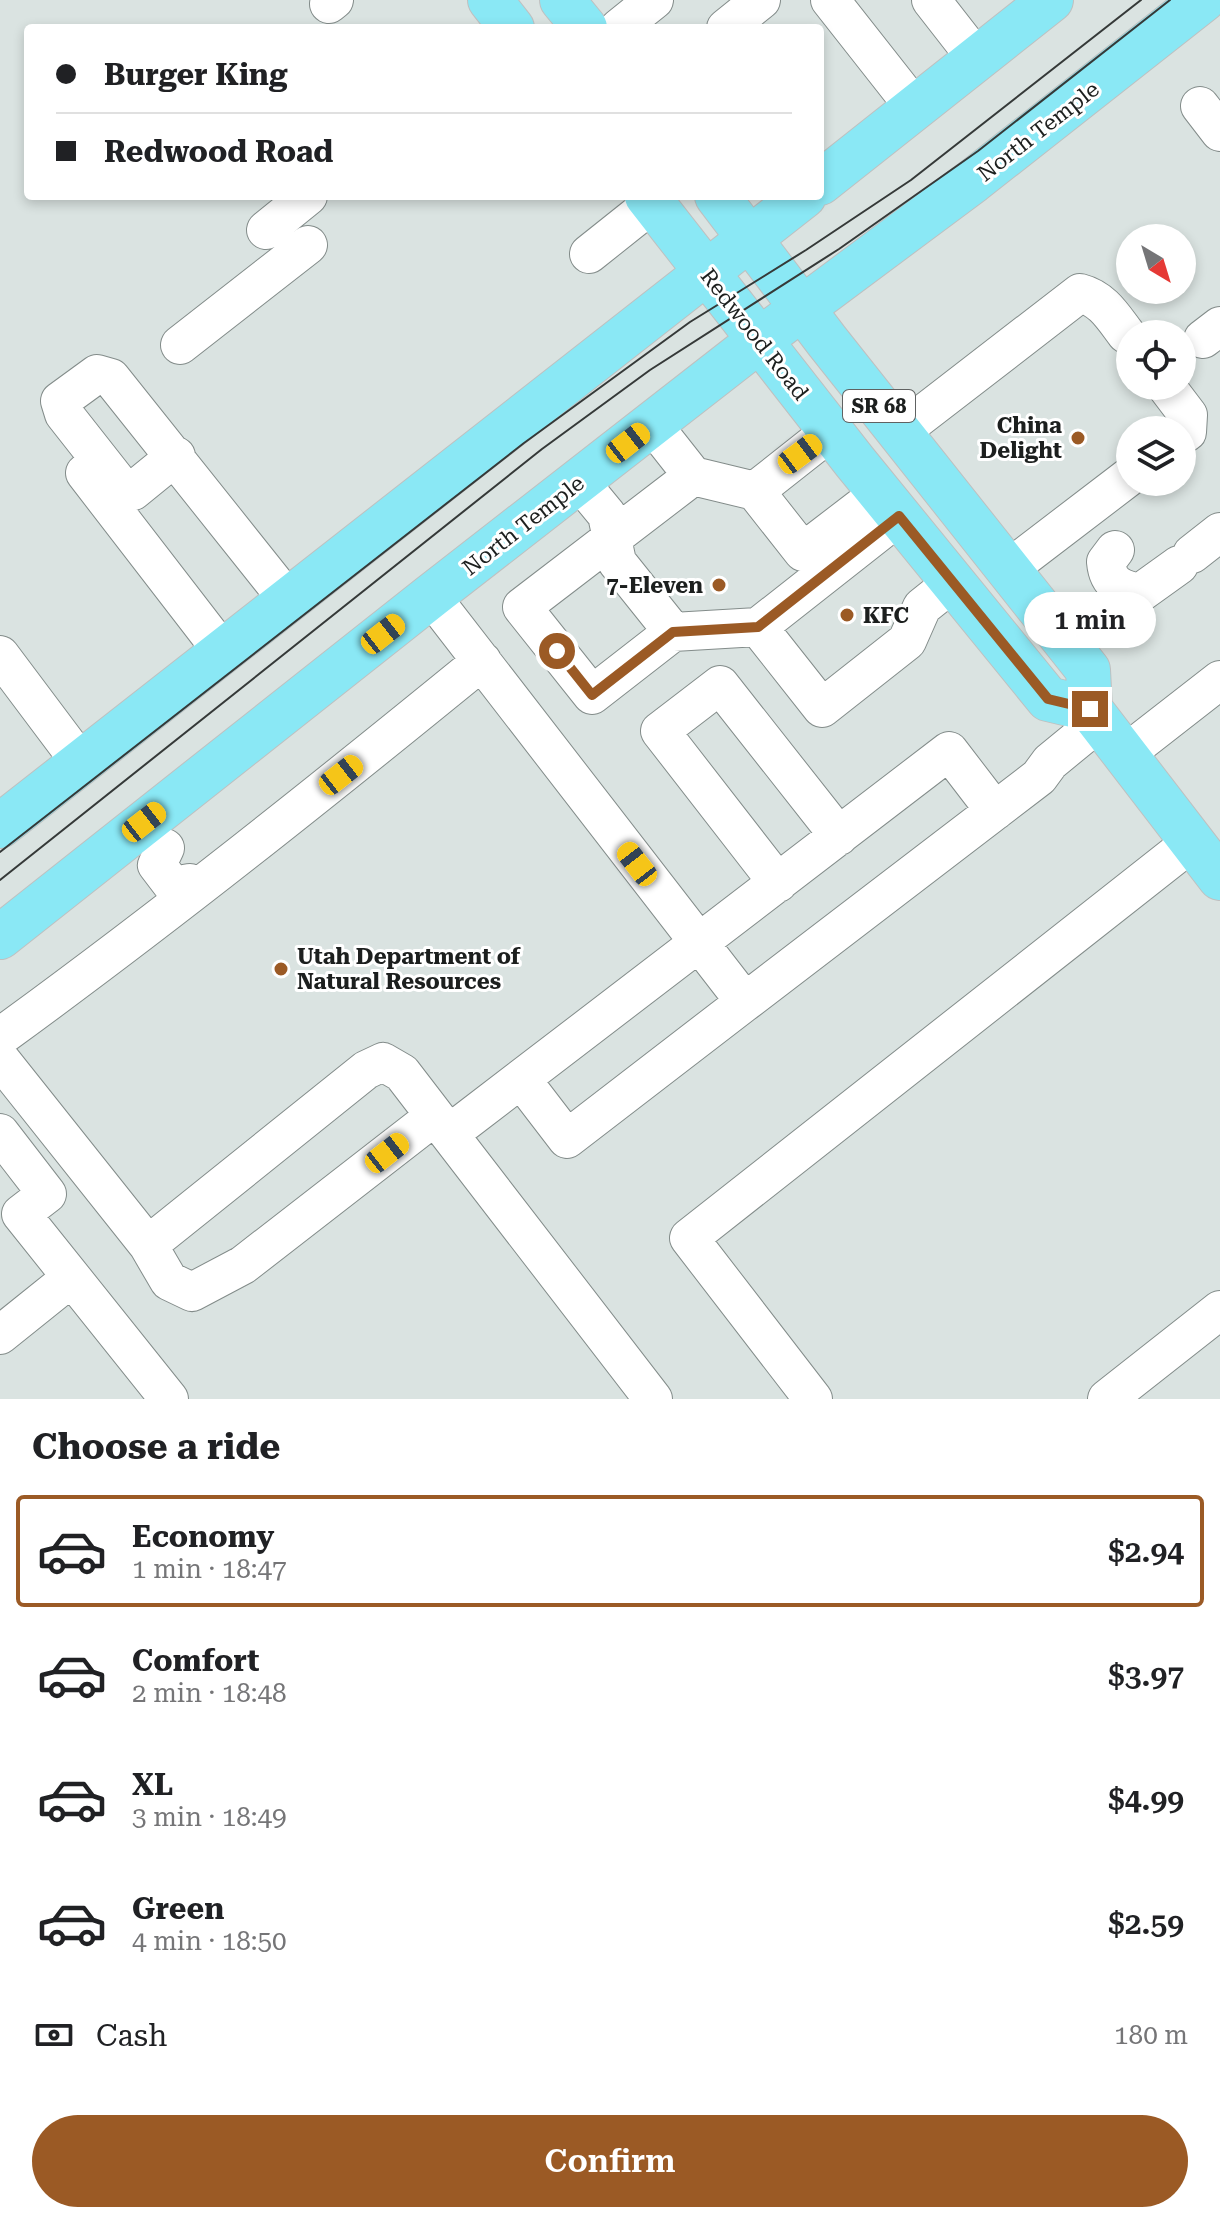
<!DOCTYPE html>
<html lang="en">
<head>
<meta charset="utf-8">
<style>
  :root { --surface:#fff; --page:#f6f6f6; --text:#202124; --muted:#757577; --line:#e0e0e0; --accent:#9b5a25 }
  body { margin:0; font-family:"Roboto Serif",serif; background:var(--page); color:var(--text); height:100vh; display:flex; flex-direction:column; font-size:30px; white-space:nowrap }
  * { box-sizing:border-box; margin:0 }
  p { font-size:26px; color:var(--muted) }
  .icon { flex:none; width:44px; height:44px; fill:none; stroke:currentColor; stroke-width:2; stroke-linecap:round; stroke-linejoin:round }
  .map { position:relative; height:1399px; overflow:hidden }
  .sheet { display:flex; flex-direction:column; background:var(--surface); flex:1 }
  .sheet>* { flex:none }
  .top-card { position:absolute; left:24px; top:24px; width:800px; height:176px; border-radius:8px; box-shadow:0 4px 12px #0003; display:grid; align-content:center; height:176px; padding:0 32px; background:var(--surface) }
  .needle { width:52px; rotate:142deg }
  .tools { position:absolute; left:1116px; top:224px; display:grid; gap:16px }
  .tools a { display:grid; place-items:center; width:80px; height:80px; border-radius:50%; background:var(--surface); box-shadow:0 4px 12px #0003; font-size:40px }
  .end { position:absolute; width:36px; height:36px; margin:-18px; border:10px solid #9b5a25; background:#fff; box-shadow:0 0 0 4px #fff }
  .from { border-radius:50% }
  .bubble { position:absolute; height:56px; border-radius:28px; background:var(--surface); box-shadow:0 4px 12px #0003; font-size:26px; font-weight:600; line-height:56px; text-align:center }
  .car { position:absolute; width:24px; height:48px; margin:-24px -12px; border-radius:10px; box-shadow:0 0 6px 2px #0007; background:linear-gradient(#f5c518 24%,#345 0 40%,#f5c518 0 76%,#345 0 86%,#f5c518 0) }
  .top-card b { display:flex; align-items:center; gap:28px; height:76px; font-size:30px }
  .top-card b+b { border-top:2px solid var(--line) }
  .top-card i { width:20px; height:20px; background:var(--text) }
  ul { padding:0; list-style:none }
  li { display:flex; align-items:center; gap:24px; height:112px; margin:0 16px 12px; padding:0 16px; border:4px solid transparent; border-radius:8px }
  li div { flex:1 }
  li b { display:block; font-size:30px }
  li em { font-style:normal; font-weight:600 }
  li.selected { border-color:var(--accent) }
  li>.icon { width:72px; height:72px; stroke-width:1.5 }
  h2 { padding:0 32px; font-size:36px; line-height:96px }
  .pay { display:flex; align-items:center; gap:20px; height:88px; padding:0 32px; font-size:30px }
  .pay p { margin-inline-start:auto }
  .button { display:flex; gap:16px; margin-top:auto; padding:16px 32px }
  .button a { flex:1; height:92px; border-radius:48px; background:var(--accent); color:#fff; font-size:32px; font-weight:600; line-height:92px; text-align:center }
  .map>svg:first-child { display:block }
</style>
</head>
<body>
<div class="map">
<svg width="1220" height="1399" viewBox="0 0 1220 1399">
  <rect width="100%" height="100%" fill="#dae3e1"/>
  <g fill="none" stroke-linecap="round" stroke-linejoin="round">
    <defs>
      <path id="minor" d="M830 0 915 108
        M931 0 977 59
        M329 4 334 0
        M619 28 654 0
        M726 28 761 0
        M1200 106 1220 132
        M266 230 308 196
        M589 254 653 203
        M1203 339 1220 326
        M180 345 308 245
        M1166 386 1188 415 1187 432 1182 435
        M652 424 693 476
        M900 432 1080 293C1103 299 1113 317 1126 334
        M176 456 133 491 123 489 64 414 60 401 97 374 111 378 288 600
        M85 473 223 652
        M579 481 607 515 617 562 673 632 758 627 899 516
        M755 491 831 431
        M1115 550 1106 562C1108 584 1120 589 1140 593L1179 565
        M1192 554 1220 532
        M1007 570 1130 476
        M431 596 745 1002 1039 777 1050 762 1100 721
        M758 627 822 708 907 641 922 607 952 583
        M673 632 592 695 522 607 693 476 755 491 803 552 880 493
        M0 655 81 763
        M1125 754 1220 680
        M165 848 157 865 173 886 190 883
        M778 883 660 731 720 685 839 836
        M0 1037C165 917 324 790 482 661
        M0 1059 148 1245 169 1281 192 1292 243 1265 435 1116 402 1073 383 1062 366 1070 148 1245
        M521 1079 567 1139 745 1002
        M435 1116 653 1399
        M0 1133 47 1194 21 1214 169 1399
        M449 1134 949 751 995 811
        M0 1335 71 1278
        M813 1399 689 1238 1193 841
        M1107 1399 1220 1310"/>
      <path id="major" d="M490 0 512 28
        M562 0 585 28
        M820 183 1051 0
        M647 196 855 462 1048 699 1090 709
        M717 196 827 341 1088 670 1090 709 1220 878
        M0 826 804 196
        M0 937 431 596 761 339 973 181 1203 0"/>
    </defs>
    <use href="#minor" stroke="#838c8a" stroke-width="40"/>
    <use href="#major" stroke="#bfc0c0" stroke-width="46"/>
    <use href="#minor" stroke="#fff" stroke-width="38"/>
    <use href="#major" stroke="#8ae8f5" stroke-width="44"/>
    <path stroke="#353938" stroke-width="2" d="M0 852 524 443 690 322 806 250 911 180 1141 0
      M0 880 542 449 650 370 839 249 978 151 1170 0"/>
  </g>
  <g fill="none" stroke-linecap="round" stroke-linejoin="round">
    <path stroke="#9b5a25" stroke-width="10" d="M557 651 592 695 673 632 758 627 899 516 1048 699 1090 709"/>
  </g>
  <g fill="#9b5a25" stroke="#fff" stroke-width="3">
    <circle cx="1078" cy="438" r="8"/>
    <circle cx="719" cy="585" r="8"/>
    <circle cx="847" cy="615" r="8"/>
    <circle cx="281" cy="969" r="8"/>
  </g>
  <g text-anchor="middle" stroke-width="6" stroke-linejoin="round" paint-order="stroke">
    <rect fill="#fff" stroke="#606262" stroke-width="2" x="843" y="390" width="72" height="32" rx="6"/>
    <g font-size="20" font-weight="bold" fill="#1c1f1e">
      <text x="879" y="413">SR 68</text>
    </g>
    <g font-size="22" fill="#1c1f1e" stroke="#fff">
      <text transform="translate(1038 131) rotate(-38)" y="8">North Temple</text>
      <text transform="translate(755 334) rotate(52)" y="8">Redwood Road</text>
      <text transform="translate(523 525) rotate(-38)" y="8">North Temple</text>
    </g>
    <g font-size="22" font-weight="bold" fill="#1c1f1e" stroke="#fff" text-anchor="end">
      <text x="1062" y="433">China<tspan x="1062" dy="25">Delight</tspan></text>
      <text x="703" y="593">7-Eleven</text>
      <text x="863" y="623" text-anchor="start">KFC</text>
      <text x="297" y="964" text-anchor="start">Utah Department of<tspan x="297" dy="25">Natural Resources</tspan></text>
    </g>
  </g>
</svg>
<div class="tools">
<a><svg class="needle" viewBox="-14 -14 28 28"><path d="M0-13l5 13h-10z" fill="#e53935"/><path d="M0 13l5-13h-10z" fill="#757577"/></svg></a>
<a><svg class="icon" aria-label="locate" viewBox="0 0 24 24"><circle cx="12" cy="12" r="6"/><path d="M12 2v4M12 18v4M2 12h4M18 12h4"/></svg></a>
<a><svg class="icon" aria-label="layers" viewBox="0 0 24 24"><path d="M12 4l9 5-9 5-9-5zM3 14l9 5 9-5"/></svg></a>
</div>
<i class="end from" style="left:557px;top:651px"></i>
<i class="end" style="left:1090px;top:709px"></i>
<div class="bubble" style="left:1024px;top:592px;width:132px">1 min</div>
<i class="car" style="left:628px;top:443px;rotate:52deg"></i>
<i class="car" style="left:800px;top:454px;rotate:53deg"></i>
<i class="car" style="left:383px;top:634px;rotate:52deg"></i>
<i class="car" style="left:341px;top:775px;rotate:52deg"></i>
<i class="car" style="left:144px;top:822px;rotate:52deg"></i>
<i class="car" style="left:637px;top:864px;rotate:322deg"></i>
<i class="car" style="left:387px;top:1153px;rotate:52deg"></i>
<div class="top-card">
<b><i class="from"></i>Burger King</b>
<b><i></i>Redwood Road</b>
</div>
</div>
<section class="sheet">
<h2>Choose a ride</h2>
<ul>
<li class="selected"><svg class="icon" aria-label="car" viewBox="0 0 24 24"><path d="M5 17H2v-5l4-1 3-4h7l3 4 3 1v5h-3M9 17h6M6 11h13"/><circle cx="7" cy="17" r="2"/><circle cx="17" cy="17" r="2"/></svg><div><b>Economy</b><p>1 min · 18:47</p></div><em>$2.94</em></li>
<li><svg class="icon" aria-label="car" viewBox="0 0 24 24"><path d="M5 17H2v-5l4-1 3-4h7l3 4 3 1v5h-3M9 17h6M6 11h13"/><circle cx="7" cy="17" r="2"/><circle cx="17" cy="17" r="2"/></svg><div><b>Comfort</b><p>2 min · 18:48</p></div><em>$3.97</em></li>
<li><svg class="icon" aria-label="car" viewBox="0 0 24 24"><path d="M5 17H2v-5l4-1 3-4h7l3 4 3 1v5h-3M9 17h6M6 11h13"/><circle cx="7" cy="17" r="2"/><circle cx="17" cy="17" r="2"/></svg><div><b>XL</b><p>3 min · 18:49</p></div><em>$4.99</em></li>
<li><svg class="icon" aria-label="car" viewBox="0 0 24 24"><path d="M5 17H2v-5l4-1 3-4h7l3 4 3 1v5h-3M9 17h6M6 11h13"/><circle cx="7" cy="17" r="2"/><circle cx="17" cy="17" r="2"/></svg><div><b>Green</b><p>4 min · 18:50</p></div><em>$2.59</em></li>
</ul>
<div class="pay"><svg class="icon" aria-label="cash" viewBox="0 0 24 24"><path d="M3 7h18v10H3z"/><circle cx="12" cy="12" r="2"/></svg>Cash<p>180 m</p></div>
<div class="button"><a>Confirm</a></div>
</section>
</body>
</html>
